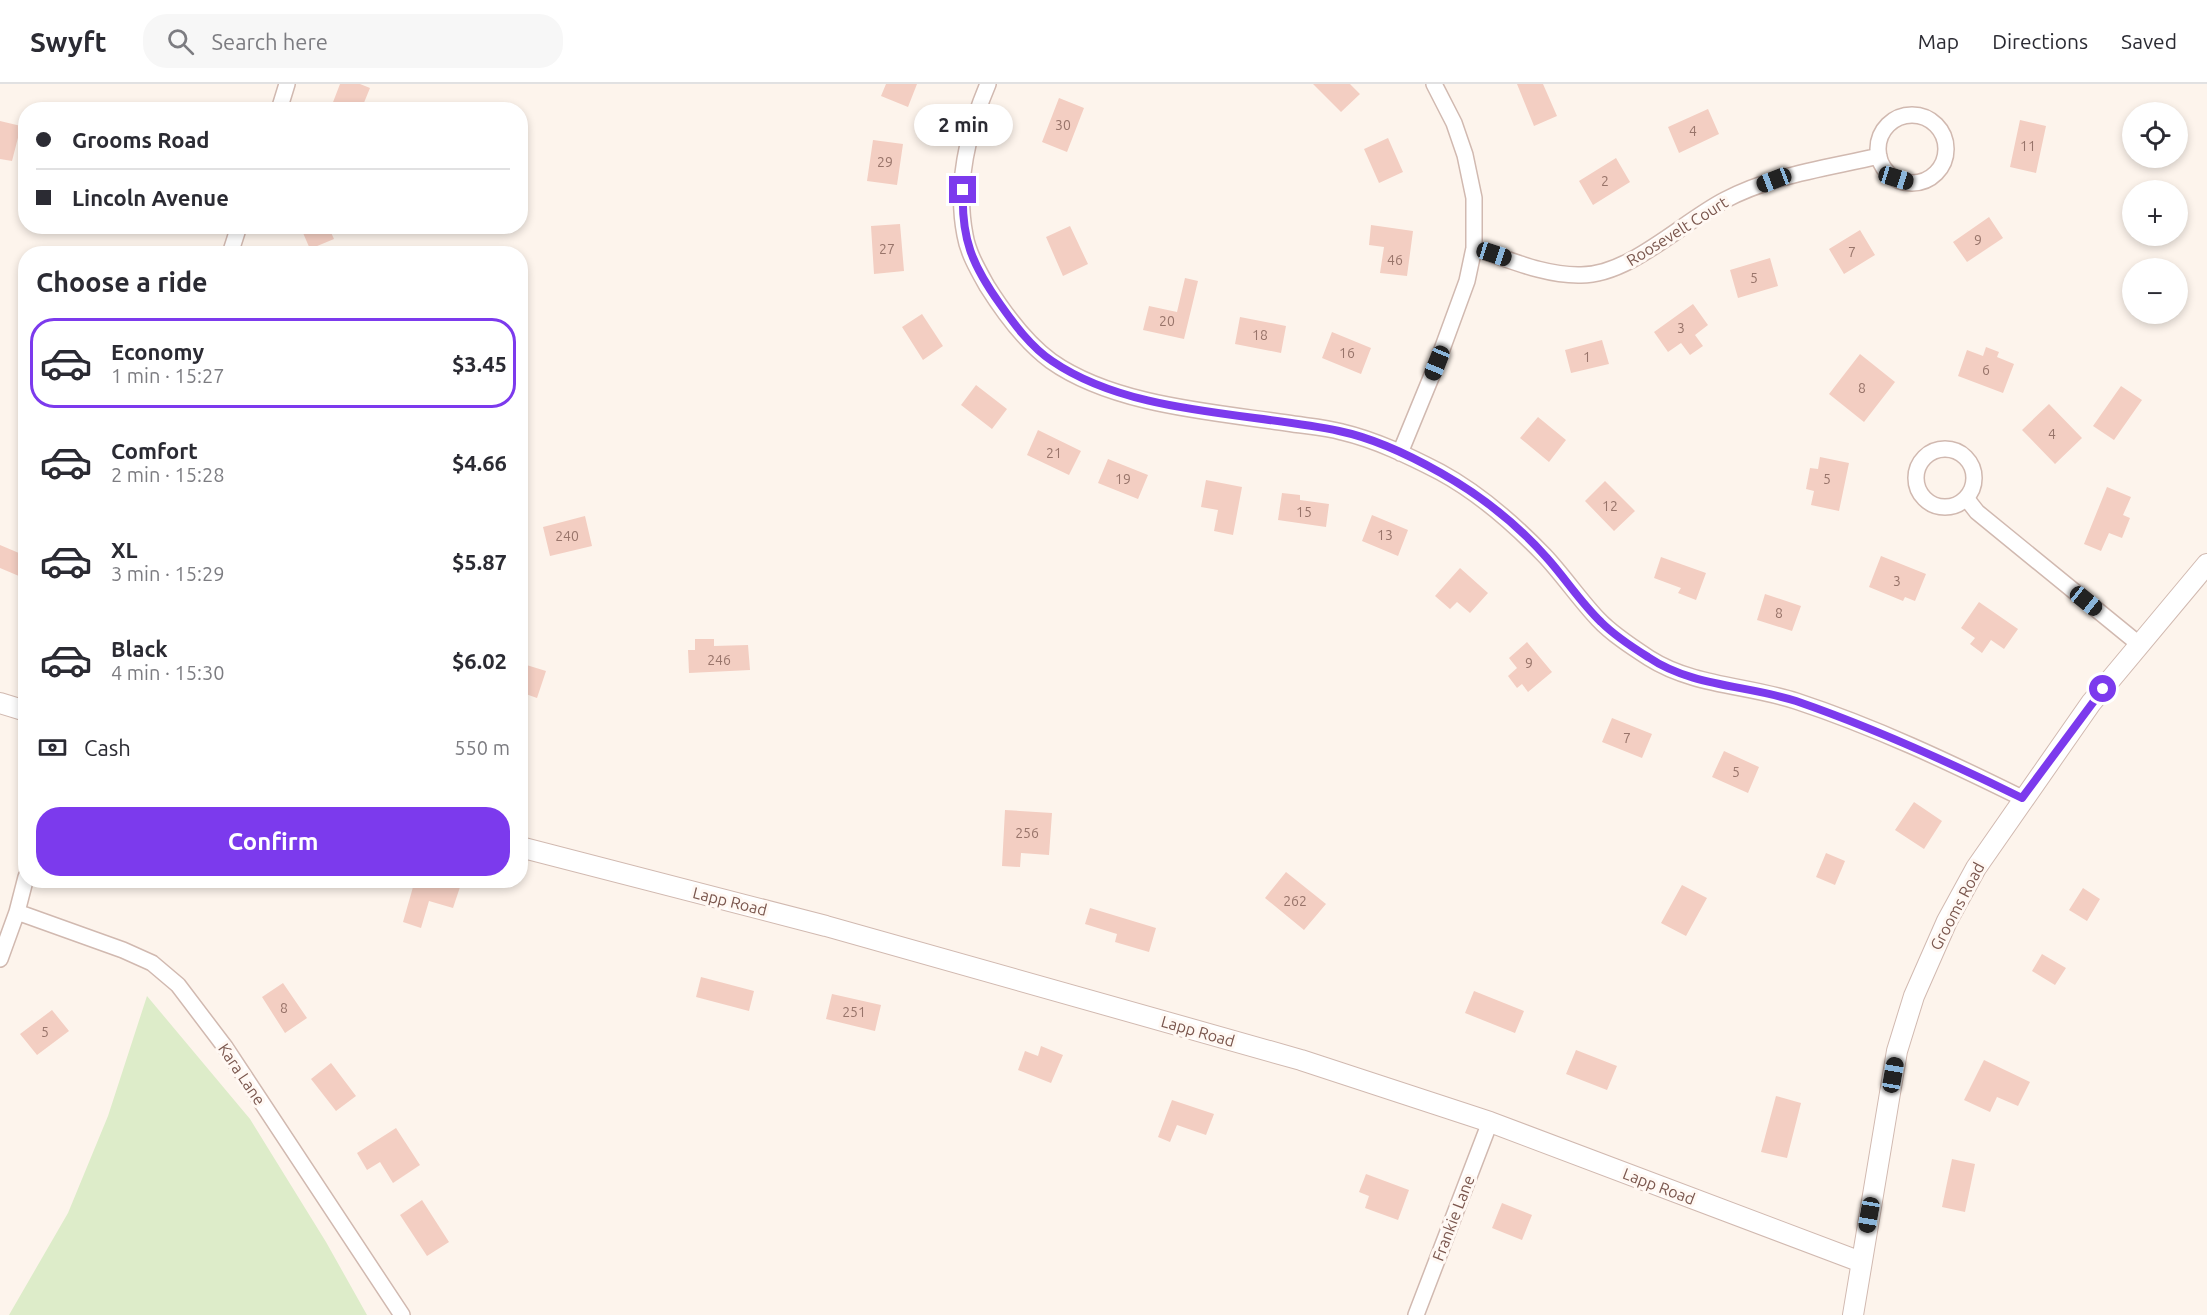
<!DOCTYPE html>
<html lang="en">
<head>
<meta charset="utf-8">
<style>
  :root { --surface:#fff; --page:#f7f7f7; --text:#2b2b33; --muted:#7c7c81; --line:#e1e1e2; --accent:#7c3aed }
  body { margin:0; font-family:Ubuntu,sans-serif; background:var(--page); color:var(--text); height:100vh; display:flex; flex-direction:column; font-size:22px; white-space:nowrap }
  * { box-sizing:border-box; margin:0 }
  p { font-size:20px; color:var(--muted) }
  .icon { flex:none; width:33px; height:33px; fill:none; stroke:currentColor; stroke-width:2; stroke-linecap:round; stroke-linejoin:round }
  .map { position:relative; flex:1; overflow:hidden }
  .drawer { position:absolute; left:18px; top:162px; width:510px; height:642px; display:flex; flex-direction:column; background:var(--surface); border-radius:24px; box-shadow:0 3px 9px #0003 }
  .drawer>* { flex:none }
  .top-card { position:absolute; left:18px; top:18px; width:510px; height:132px; border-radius:24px; box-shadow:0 3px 9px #0003; display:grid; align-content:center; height:132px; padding:0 18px; background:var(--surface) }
  .fabs { position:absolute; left:2122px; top:18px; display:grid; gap:12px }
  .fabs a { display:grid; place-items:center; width:66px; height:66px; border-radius:50%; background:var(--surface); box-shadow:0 3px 9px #0003; font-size:30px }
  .end { position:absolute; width:27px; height:27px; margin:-14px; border:8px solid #7c3aed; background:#fff; box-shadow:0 0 0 3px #fff }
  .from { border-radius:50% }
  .bubble { position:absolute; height:42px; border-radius:21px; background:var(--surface); box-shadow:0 3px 9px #0003; font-size:20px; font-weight:700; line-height:42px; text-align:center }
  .car { position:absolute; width:18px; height:36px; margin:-18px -9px; border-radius:8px; box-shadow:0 0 4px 2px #0007; background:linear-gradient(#222 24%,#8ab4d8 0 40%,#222 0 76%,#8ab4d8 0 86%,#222 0) }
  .top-card b { display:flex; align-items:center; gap:21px; height:57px; font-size:22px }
  .top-card b+b { border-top:2px solid var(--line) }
  .top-card i { width:15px; height:15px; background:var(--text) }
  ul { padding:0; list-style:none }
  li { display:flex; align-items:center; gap:18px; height:90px; margin:0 12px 9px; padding:0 6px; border:3px solid transparent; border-radius:24px }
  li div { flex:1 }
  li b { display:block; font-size:22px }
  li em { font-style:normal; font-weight:700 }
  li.active { border-color:var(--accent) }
  li>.icon { width:54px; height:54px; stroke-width:1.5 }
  h2 { padding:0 18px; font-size:27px; line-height:72px }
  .pay { display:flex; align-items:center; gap:15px; height:66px; padding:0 18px; font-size:22px }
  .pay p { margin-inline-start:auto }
  .button { display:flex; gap:12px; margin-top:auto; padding:12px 18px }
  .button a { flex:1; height:69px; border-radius:24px; background:var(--accent); color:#fff; font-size:24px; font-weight:700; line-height:69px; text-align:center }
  header { display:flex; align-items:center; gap:36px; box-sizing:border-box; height:84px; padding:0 30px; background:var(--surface); border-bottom:2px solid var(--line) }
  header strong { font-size:28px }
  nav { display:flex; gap:33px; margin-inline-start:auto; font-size:21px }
  .search { width:420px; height:54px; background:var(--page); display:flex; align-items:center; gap:15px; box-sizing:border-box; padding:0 21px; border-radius:24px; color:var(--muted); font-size:22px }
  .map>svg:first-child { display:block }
</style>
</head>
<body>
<header>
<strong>Swyft</strong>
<div class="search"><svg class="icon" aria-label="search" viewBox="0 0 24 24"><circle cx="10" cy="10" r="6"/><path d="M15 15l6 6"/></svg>Search here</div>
<nav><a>Map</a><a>Directions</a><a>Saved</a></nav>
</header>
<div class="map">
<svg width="2207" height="1231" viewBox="0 0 2207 1231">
  <rect width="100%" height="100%" fill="#fdf4ec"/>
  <path fill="#ddecc9" d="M147 912 250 1035 326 1158 367 1231H9L68 1129 108 1032Z"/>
  <path fill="#f3cec2" d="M340 0H360L370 4 361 26H330Z
    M886 0H917L908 23 881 12Z
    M1313 0H1350L1360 10 1341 28Z
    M1517 0H1543L1557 32 1534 42Z
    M1059 14 1084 24 1067 68 1042 58Z
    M1708 25 1719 50 1679 69 1668 43Z
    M2020 36 2046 42 2036 89 2010 83Z
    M0 37 21 42 12 77 0 75Z
    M1388 54 1403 88 1379 99 1364 65Z
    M873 56 903 60 897 101 867 97Z
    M1616 74 1630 98 1593 121 1579 97Z
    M1989 133 2003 154 1967 178 1953 158Z
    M900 140 904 187 874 190 871 142Z
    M1371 141 1413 147 1407 192 1380 189 1384 163 1369 161Z
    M300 142H328L334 155 310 165Z
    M1070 142 1088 180 1063 192 1046 153Z
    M1860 146 1875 171 1844 190 1829 165Z
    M1770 174 1778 202 1738 214 1730 186Z
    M1185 194 1198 197 1184 255 1143 246 1149 222 1177 228Z
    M1693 220 1708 241 1695 251 1703 262 1690 271 1681 259 1668 268 1654 248Z
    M922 230 943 262 923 276 902 243Z
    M1240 233 1286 242 1281 269 1235 260Z
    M1332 248 1371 264 1361 290 1322 274Z
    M1602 256 1609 280 1571 289 1565 266Z
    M1986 263 1999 268 1997 273 2014 280 2003 309 1958 292 1967 266 1983 272Z
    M1860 270 1895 298 1864 338 1829 310Z
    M976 301 1007 325 992 345 961 321Z
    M2121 302 2142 316 2114 356 2093 342Z
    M2049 320 2082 354 2055 380 2022 346Z
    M1538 333 1566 356 1549 378 1520 354Z
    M1038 346 1081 367 1069 391 1027 371Z
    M1820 373 1849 379 1839 427 1811 421 1814 407 1806 405 1810 384 1818 385Z
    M1108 375 1148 391 1138 415 1098 399Z
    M1206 396 1242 403 1233 451 1214 447 1218 426 1201 423Z
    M1605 397 1635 427 1614 447 1585 417Z
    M2107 403 2131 413 2123 431 2130 434 2122 454 2109 449 2101 467 2084 460Z
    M1282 409 1300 411V416L1329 420 1326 443 1278 436Z
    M1372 431 1408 446 1398 472 1362 457Z
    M585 432 592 462 550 472 543 443Z
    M0 461 26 472V495L0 484Z
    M1881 472 1926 490 1915 517 1905 513 1903 517 1869 503Z
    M1661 473 1706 489 1696 516 1678 509 1681 504 1654 494Z
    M1460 484 1488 509 1470 529 1457 518 1450 525 1435 512Z
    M1765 510 1801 522 1792 547 1757 536Z
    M1979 518 2018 545 2004 565 1991 556 1982 569 1970 560 1975 554 1961 544Z
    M695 555H714V562L748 561 750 586 689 589 688 566H695Z
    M1527 558 1552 588 1528 608 1522 600 1517 604 1508 592 1517 584 1509 574Z
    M520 579 546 587 537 614 520 608Z
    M1612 634 1652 650 1642 674 1602 658Z
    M1724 667 1759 683 1748 709 1712 693Z
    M1914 718 1942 737 1924 765 1895 746Z
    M1005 726 1052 729 1049 771 1021 769 1020 783 1002 782Z
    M1826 769 1845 777 1835 801 1816 793Z
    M1286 788 1326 820 1304 846 1265 814Z
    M415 796H439L460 803 453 824 429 817 421 844 403 838Z
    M1682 801 1707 814 1686 852 1661 839Z
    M2083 804 2100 815 2087 837 2069 826Z
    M1090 824 1156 844 1149 868 1115 858 1117 850 1085 840Z
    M2042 870 2066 884 2055 901 2032 887Z
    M701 893 754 907 749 927 696 913Z
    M283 899 307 934 285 949 262 913Z
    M1474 907 1524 927 1515 949 1465 929Z
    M832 910 881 921 875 947 826 935Z
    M52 926 69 947 37 971 20 950Z
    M1041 962 1063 971 1051 999 1018 986 1025 967 1038 972Z
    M1576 966 1617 982 1607 1006 1566 990Z
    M1984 976 2030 998 2018 1022 1997 1013 1990 1028 1964 1016Z
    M331 979 356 1012 336 1027 311 995Z
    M1776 1012 1801 1019 1787 1074 1761 1068Z
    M1172 1016 1214 1030 1206 1051 1177 1041 1170 1058 1158 1053Z
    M396 1044 420 1081 393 1099 380 1078 367 1086 357 1069Z
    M1952 1075 1975 1080 1965 1128 1942 1123Z
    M1366 1090 1409 1106 1398 1136 1365 1124 1369 1112 1359 1108Z
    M422 1116 449 1158 427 1172 400 1131Z
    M1502 1119 1532 1131 1522 1156 1492 1144Z"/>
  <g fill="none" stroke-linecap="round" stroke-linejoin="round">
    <defs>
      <path id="minor" d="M988 0C968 47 955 100 965 151 968 169 978 186 987 202 1004 229 1025 258 1051 277 1113 321 1212 328 1287 339 1305 342 1324 343 1342 348 1376 356 1409 372 1440 388 1479 409 1513 439 1544 471 1563 491 1579 515 1598 535 1612 550 1632 563 1649 574 1693 602 1747 601 1796 617 1875 643 1949 678 2022 714
        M279 26 287 0
        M1878 65a34 34 0 1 1 68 0a34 34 0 1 1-68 0Z
        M1474 164C1508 175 1545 192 1581 191 1630 191 1682 138 1725 116 1772 91 1828 84 1879 72
        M230 170 239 142
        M1916 394a29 29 0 1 1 58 0a29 29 0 1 1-58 0Z
        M1400 369 1437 279 1467 197 1474 164V114L1465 71 1454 39 1434 0
        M1966 414 1977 428 2140 561
        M17 828 123 866 152 879 178 901 225 963 402 1231
        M0 875 17 828 26 793
        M1416 1231 1490 1038"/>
      <path id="tertiary" d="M0 619 26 627
        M520 763 826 842 1301 976 1490 1038 1861 1178
        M1853 1231 1897 967 1914 912 1947 837 1976 784 2091 619 2207 480"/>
    </defs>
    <use href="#minor" stroke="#d1b9b0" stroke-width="18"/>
    <use href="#tertiary" stroke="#d1b9b0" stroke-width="22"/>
    <use href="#minor" stroke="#fff" stroke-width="15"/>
    <use href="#tertiary" stroke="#fff" stroke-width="20"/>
  </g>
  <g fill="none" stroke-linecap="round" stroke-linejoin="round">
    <path stroke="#7c3aed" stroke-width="8" d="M963 106C961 154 972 181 1000 220 1014 240 1031 263 1052 277 1131 331 1248 328 1339 347 1373 354 1411 372 1441 389 1480 411 1517 440 1547 474 1565 494 1581 519 1601 538 1614 551 1632 563 1648 573 1692 603 1747 601 1796 617 1874 644 1949 678 2022 714L2103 605"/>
  </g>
  <g text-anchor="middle" stroke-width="6" stroke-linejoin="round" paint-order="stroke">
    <g font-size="14" fill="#98746a">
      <text x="1063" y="46">30</text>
      <text x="1693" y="52">4</text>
      <text x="2028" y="67">11</text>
      <text x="885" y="83">29</text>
      <text x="1605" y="102">2</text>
      <text x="1978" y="161">9</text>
      <text x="887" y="170">27</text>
      <text x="1852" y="173">7</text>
      <text x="1395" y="181">46</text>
      <text x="1754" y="199">5</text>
      <text x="1167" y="242">20</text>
      <text x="1681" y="249">3</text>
      <text x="1260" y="256">18</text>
      <text x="1347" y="274">16</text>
      <text x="1587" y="278">1</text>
      <text x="1986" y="291">6</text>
      <text x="1862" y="309">8</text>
      <text x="2052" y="355">4</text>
      <text x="1054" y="374">21</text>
      <text x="1123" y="400">19</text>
      <text x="1827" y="400">5</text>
      <text x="1610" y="427">12</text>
      <text x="1304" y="433">15</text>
      <text x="1385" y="456">13</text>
      <text x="567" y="457">240</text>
      <text x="1897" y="502">3</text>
      <text x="1779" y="534">8</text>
      <text x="719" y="581">246</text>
      <text x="1529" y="584">9</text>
      <text x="1627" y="659">7</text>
      <text x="1736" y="693">5</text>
      <text x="1027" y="754">256</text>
      <text x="1295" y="822">262</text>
      <text x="284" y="929">8</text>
      <text x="854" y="933">251</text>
      <text x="45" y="953">5</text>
    </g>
    <g font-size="16" fill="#7a564d" stroke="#fff8f3">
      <text transform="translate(1677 147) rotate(-32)" y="6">Roosevelt Court</text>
      <text transform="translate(730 817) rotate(14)" y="6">Lapp Road</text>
      <text transform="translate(1957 822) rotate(-62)" y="6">Grooms Road</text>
      <text transform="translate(1198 947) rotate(16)" y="6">Lapp Road</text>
      <text transform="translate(242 990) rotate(56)" y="6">Kara Lane</text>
      <text transform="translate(1659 1102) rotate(21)" y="6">Lapp Road</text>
      <text transform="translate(1453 1134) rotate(-69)" y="6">Frankie Lane</text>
    </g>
  </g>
</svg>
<div class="fabs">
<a><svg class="icon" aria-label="locate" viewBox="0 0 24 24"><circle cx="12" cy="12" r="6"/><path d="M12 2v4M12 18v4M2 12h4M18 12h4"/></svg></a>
<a>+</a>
<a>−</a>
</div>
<i class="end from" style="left:2103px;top:605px"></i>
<i class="end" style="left:963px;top:106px"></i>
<div class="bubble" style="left:914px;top:20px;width:99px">2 min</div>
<i class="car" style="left:1896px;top:94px;rotate:107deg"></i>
<i class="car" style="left:1774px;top:96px;rotate:249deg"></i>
<i class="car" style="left:1494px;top:170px;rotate:108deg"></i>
<i class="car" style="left:1437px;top:279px;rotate:202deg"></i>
<i class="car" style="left:2086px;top:517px;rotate:129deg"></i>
<i class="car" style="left:1893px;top:991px;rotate:10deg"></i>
<i class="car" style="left:1869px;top:1131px;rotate:190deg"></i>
<div class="top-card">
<b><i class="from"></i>Grooms Road</b>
<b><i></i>Lincoln Avenue</b>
</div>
<section class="drawer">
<h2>Choose a ride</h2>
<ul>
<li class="active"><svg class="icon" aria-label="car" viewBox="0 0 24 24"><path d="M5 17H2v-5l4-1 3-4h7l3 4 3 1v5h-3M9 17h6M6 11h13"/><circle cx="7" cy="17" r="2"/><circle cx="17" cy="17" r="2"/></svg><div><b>Economy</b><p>1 min · 15:27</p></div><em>$3.45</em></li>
<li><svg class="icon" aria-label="car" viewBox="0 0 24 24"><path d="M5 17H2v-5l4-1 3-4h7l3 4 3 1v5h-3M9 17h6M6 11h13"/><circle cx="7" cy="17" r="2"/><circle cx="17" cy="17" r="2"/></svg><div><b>Comfort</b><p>2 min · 15:28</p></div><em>$4.66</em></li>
<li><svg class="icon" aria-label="car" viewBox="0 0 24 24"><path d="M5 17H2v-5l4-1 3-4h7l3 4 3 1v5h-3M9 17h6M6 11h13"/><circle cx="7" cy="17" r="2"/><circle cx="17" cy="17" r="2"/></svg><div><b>XL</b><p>3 min · 15:29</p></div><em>$5.87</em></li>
<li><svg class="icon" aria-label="car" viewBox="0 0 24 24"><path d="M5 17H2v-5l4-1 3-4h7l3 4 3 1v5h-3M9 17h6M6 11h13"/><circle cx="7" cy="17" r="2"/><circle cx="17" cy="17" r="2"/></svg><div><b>Black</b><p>4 min · 15:30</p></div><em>$6.02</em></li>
</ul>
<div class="pay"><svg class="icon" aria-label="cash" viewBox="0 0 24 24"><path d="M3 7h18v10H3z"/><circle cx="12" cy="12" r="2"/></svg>Cash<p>550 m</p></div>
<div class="button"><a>Confirm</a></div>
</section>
</div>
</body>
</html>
